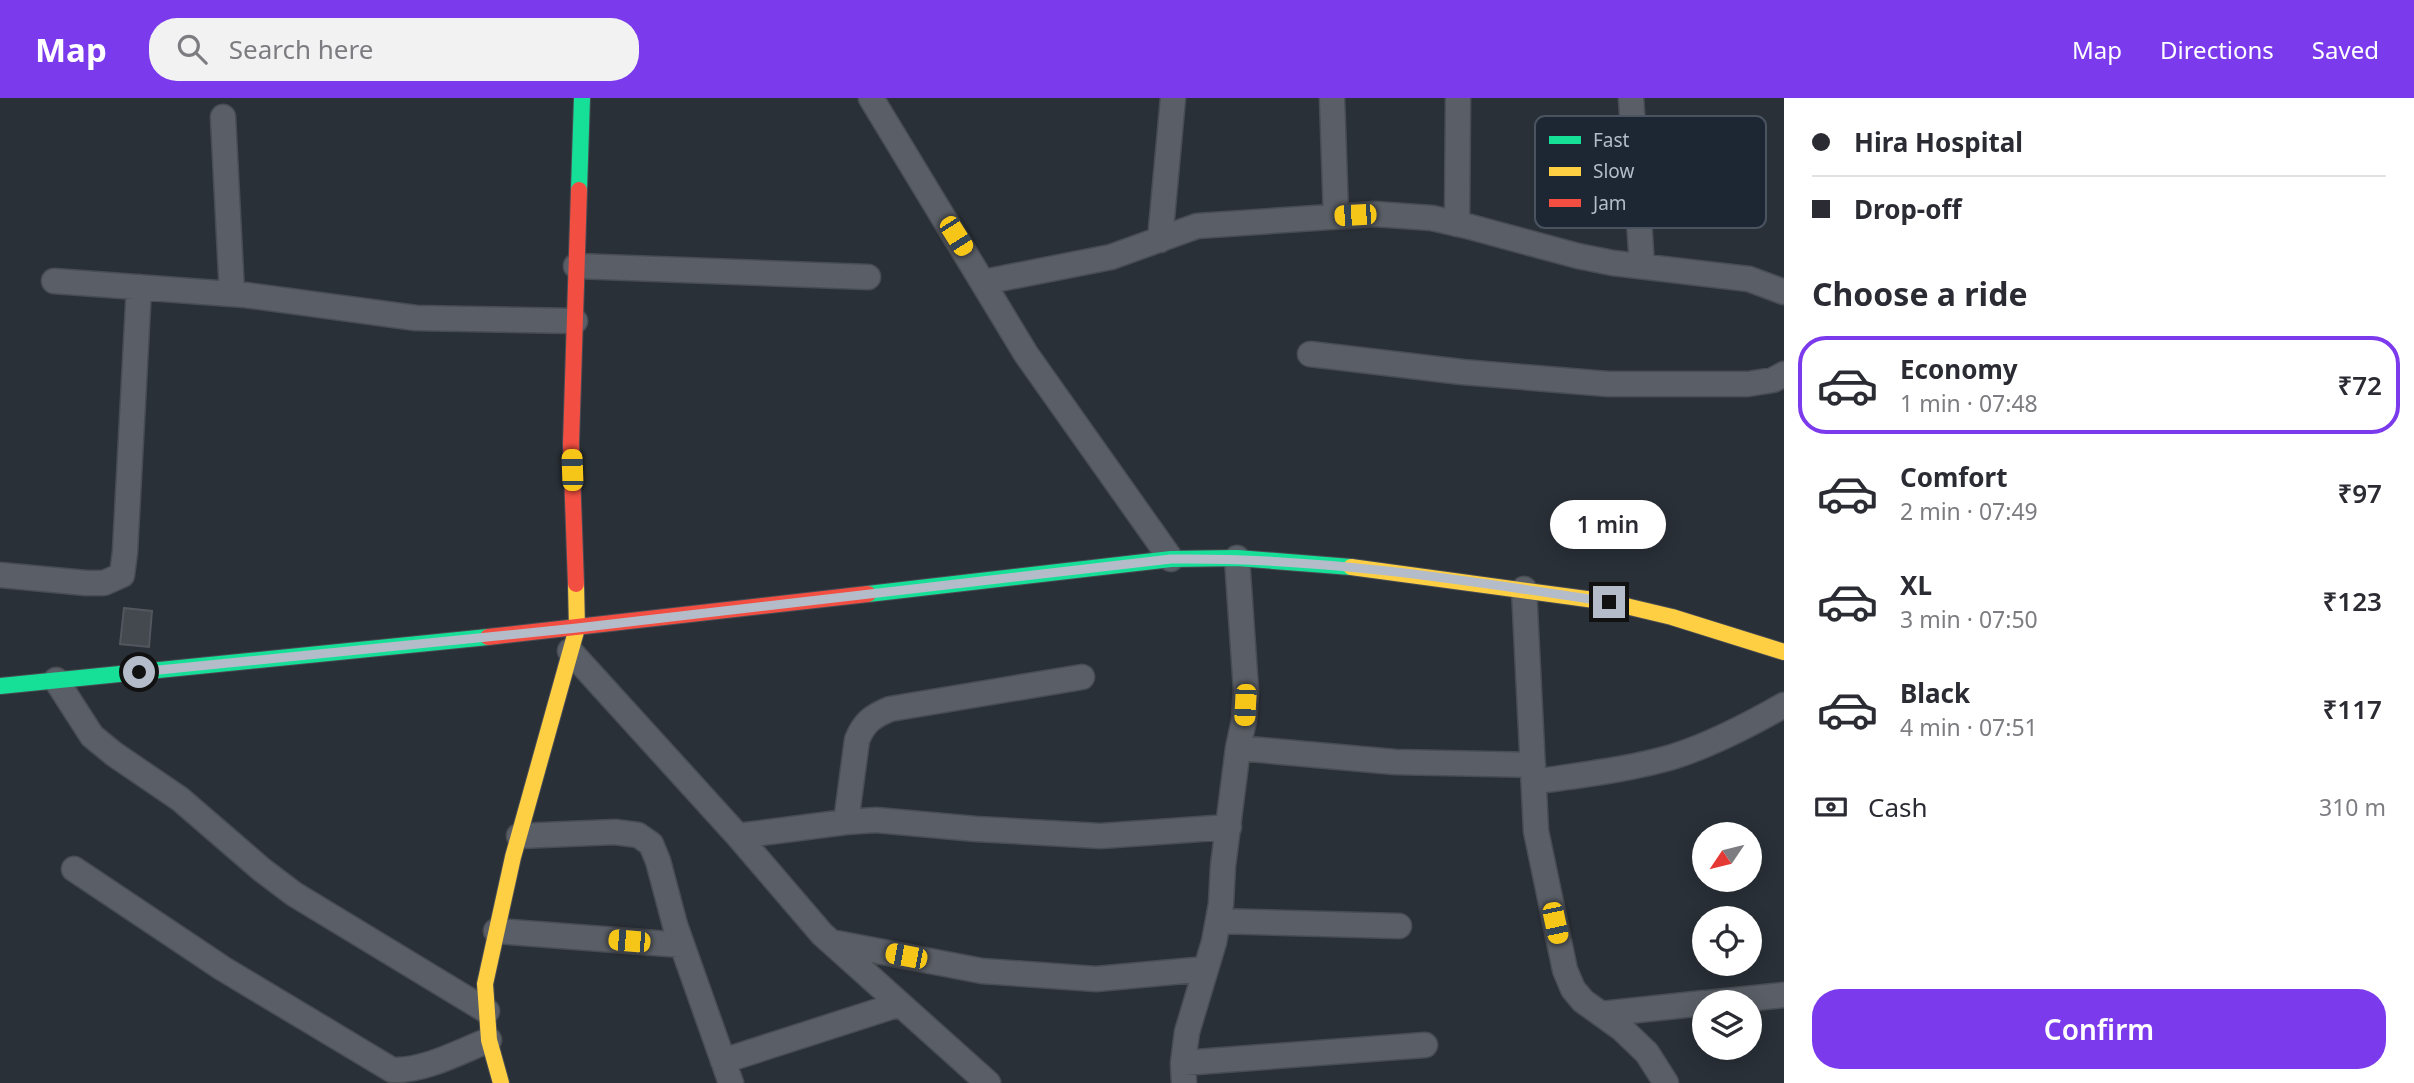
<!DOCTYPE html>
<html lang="en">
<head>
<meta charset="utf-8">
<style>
  :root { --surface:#fff; --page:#f2f2f3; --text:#2b2b33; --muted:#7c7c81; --line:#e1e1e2; --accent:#7c3aed }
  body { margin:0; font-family:"Noto Sans",sans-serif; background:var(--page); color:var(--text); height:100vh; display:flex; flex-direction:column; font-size:26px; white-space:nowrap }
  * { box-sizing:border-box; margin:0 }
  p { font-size:23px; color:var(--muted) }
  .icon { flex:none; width:38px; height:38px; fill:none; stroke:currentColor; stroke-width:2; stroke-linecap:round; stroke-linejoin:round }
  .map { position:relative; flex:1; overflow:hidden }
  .drawer { display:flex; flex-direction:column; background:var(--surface); width:630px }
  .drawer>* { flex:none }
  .hud { display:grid; align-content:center; height:154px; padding:0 28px; background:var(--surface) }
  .needle { width:46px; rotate:235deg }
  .fabs { position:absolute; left:1692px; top:724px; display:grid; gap:14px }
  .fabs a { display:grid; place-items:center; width:70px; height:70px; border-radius:50%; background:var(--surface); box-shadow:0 4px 18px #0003; font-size:35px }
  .end { position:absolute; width:32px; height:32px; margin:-16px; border:9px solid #b4bcc9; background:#111; box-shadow:0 0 0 4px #111 }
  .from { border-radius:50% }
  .bubble { position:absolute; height:49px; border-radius:24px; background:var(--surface); box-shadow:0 4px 18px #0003; font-size:23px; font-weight:600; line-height:49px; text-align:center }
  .car { position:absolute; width:21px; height:42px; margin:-21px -10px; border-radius:9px; box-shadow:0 0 5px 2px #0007; background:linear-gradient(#f5c518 24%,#345 0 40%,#f5c518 0 76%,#345 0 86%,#f5c518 0) }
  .hud b { display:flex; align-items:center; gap:24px; height:66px; font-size:26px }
  .hud b+b { border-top:2px solid var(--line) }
  .hud i { width:18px; height:18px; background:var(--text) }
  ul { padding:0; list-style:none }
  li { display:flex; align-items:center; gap:21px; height:98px; margin:0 14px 10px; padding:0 14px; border:4px solid transparent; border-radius:28px }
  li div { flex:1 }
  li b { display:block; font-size:26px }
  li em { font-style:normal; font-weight:600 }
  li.active { border-color:var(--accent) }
  li>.icon { width:63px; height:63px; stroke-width:1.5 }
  h2 { padding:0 28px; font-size:32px; line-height:84px }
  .pay { display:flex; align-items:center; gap:18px; height:77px; padding:0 28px; font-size:26px }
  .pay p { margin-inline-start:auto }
  .cta { display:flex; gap:14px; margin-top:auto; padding:14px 28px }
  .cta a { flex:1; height:80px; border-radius:28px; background:var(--accent); color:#fff; font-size:28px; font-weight:600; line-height:80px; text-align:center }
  header { display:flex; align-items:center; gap:42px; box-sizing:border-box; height:98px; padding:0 35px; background:var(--accent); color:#fff }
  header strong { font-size:33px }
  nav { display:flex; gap:38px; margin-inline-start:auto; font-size:24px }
  .search { width:490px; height:63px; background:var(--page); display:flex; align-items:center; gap:18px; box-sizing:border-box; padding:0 24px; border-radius:28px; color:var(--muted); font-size:26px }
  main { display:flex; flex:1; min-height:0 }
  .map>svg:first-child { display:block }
</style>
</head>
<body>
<header>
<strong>Map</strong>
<div class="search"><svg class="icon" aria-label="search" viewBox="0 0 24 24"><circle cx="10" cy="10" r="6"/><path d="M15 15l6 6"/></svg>Search here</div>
<nav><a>Map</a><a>Directions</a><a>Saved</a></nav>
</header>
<main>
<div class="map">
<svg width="1784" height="985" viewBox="0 0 1784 985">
  <rect width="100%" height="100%" fill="#2a3038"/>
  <path fill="#444950" stroke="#52575f" stroke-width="2" d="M124 510 152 513 149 549 120 546Z"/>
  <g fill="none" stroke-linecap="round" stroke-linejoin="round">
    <defs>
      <path id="street" d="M871 0 1026 256 1171 461
        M1332 0 1336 118
        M1631 0 1642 168
        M223 19 232 196
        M1457 126 1458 0
        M1160 142 1173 0
        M576 168 868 179
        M54 183 245 197 416 220 575 223
        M984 184 1111 159 1197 128 1375 116 1432 120 1467 128 1578 158 1613 165 1749 181 1784 194
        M1310 256 1462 274 1608 286H1748L1773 282 1784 276
        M0 477 86 485H104L122 477 125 454 139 189
        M1524 491 1536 733 1565 872 1573 891 1583 903 1622 931 1647 955 1666 985
        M570 553 738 738 822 836 988 985
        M56 582 92 638 114 656 180 701 261 771 294 796 487 913
        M1238 650 1395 664 1533 667
        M1534 684C1579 677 1627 672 1672 659 1711 647 1749 627 1784 607
        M846 724 857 642C864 624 873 618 890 611L1082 579
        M519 738 615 734 638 737 651 746 658 763 675 827 731 985
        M738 738 846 724 876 722 976 731 1101 738 1229 729
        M74 771 222 870 392 972C425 973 459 954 489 942
        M1218 823 1399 828
        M496 833 682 847
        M831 844 982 873 1096 881 1206 871
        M1707 905 1784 897
        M1601 916 1704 905
        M723 963 900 906
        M1183 965 1425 947
        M1184 985 1183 965 1187 934 1214 844 1221 806 1223 768 1238 650 1244 622 1246 592 1237 460"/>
      <path id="fast" d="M579 92 582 0
        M868 496 1171 461 1237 460 1351 469
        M0 588 488 539"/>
      <path id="slow" d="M1351 469 1609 504 1672 519 1784 554
        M501 985 489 942 485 886 513 759 577 530 576 486"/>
      <path id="jam" d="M576 486 571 346 579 92
        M488 539 868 496"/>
    </defs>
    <use href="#street" stroke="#484c53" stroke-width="27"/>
    <use href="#fast" stroke="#484c53" stroke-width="18"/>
    <use href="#slow" stroke="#484c53" stroke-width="18"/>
    <use href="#jam" stroke="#484c53" stroke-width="18"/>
    <use href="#street" stroke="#5a5e66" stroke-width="24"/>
    <use href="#fast" stroke="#16e098" stroke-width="16"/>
    <use href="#slow" stroke="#ffcf43" stroke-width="16"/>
    <use href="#jam" stroke="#f24e42" stroke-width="16"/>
  </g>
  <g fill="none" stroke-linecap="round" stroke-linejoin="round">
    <path stroke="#b4bcc9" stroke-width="9" d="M139 574 577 530 1171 461C1319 459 1464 482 1609 504"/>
  </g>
  <rect x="1535" y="18" width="231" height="112" rx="10" fill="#1d2633" stroke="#4a5360" stroke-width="2"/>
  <rect x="1549" y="38" width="32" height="8" fill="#16e098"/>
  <rect x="1549" y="69" width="32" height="9" fill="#ffcf43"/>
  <rect x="1549" y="101" width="32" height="8" fill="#f24e42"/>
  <g font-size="19" fill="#b4bcc9">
    <text x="1593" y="49">Fast</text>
    <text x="1593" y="80">Slow</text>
    <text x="1593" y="112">Jam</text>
  </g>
</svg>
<div class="fabs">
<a><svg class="needle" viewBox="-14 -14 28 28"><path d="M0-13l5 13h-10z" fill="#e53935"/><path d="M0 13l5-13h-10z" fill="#7c7c81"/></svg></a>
<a><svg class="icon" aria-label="locate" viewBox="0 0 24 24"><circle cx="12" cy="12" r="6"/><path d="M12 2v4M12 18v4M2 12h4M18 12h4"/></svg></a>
<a><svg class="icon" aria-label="layers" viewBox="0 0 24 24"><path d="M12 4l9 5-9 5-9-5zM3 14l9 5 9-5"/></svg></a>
</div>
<i class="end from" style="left:139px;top:574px"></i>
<i class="end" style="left:1609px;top:504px"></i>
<div class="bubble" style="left:1550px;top:402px;width:116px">1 min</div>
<i class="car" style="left:1355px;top:117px;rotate:267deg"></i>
<i class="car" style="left:956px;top:138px;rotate:148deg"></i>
<i class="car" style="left:572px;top:372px;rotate:358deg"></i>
<i class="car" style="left:1245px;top:607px;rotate:183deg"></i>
<i class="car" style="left:1555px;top:825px;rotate:168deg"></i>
<i class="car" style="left:629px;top:843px;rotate:275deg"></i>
<i class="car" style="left:906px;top:858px;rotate:281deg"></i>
</div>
<section class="drawer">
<div class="hud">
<b><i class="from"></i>Hira Hospital</b>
<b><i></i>Drop-off</b>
</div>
<h2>Choose a ride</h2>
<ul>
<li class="active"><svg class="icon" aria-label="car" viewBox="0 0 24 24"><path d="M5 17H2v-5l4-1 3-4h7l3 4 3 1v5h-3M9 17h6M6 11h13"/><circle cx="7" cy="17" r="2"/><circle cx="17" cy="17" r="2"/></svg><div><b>Economy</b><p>1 min · 07:48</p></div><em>₹72</em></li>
<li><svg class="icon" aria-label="car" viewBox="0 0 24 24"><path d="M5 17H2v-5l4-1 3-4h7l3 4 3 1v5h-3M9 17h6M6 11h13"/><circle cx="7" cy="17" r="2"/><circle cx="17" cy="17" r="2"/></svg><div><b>Comfort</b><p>2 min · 07:49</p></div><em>₹97</em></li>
<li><svg class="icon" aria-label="car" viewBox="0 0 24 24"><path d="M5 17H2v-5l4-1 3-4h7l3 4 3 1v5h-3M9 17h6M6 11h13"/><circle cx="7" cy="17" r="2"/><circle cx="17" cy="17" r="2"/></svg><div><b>XL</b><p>3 min · 07:50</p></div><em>₹123</em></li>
<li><svg class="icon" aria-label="car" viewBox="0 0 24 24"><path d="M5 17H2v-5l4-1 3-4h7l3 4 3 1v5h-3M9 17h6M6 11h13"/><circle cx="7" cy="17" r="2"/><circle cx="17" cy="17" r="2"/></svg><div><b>Black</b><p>4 min · 07:51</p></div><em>₹117</em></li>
</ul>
<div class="pay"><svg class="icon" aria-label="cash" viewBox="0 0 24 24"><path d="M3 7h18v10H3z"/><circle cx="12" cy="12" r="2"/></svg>Cash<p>310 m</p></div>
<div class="cta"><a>Confirm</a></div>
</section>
</main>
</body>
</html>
